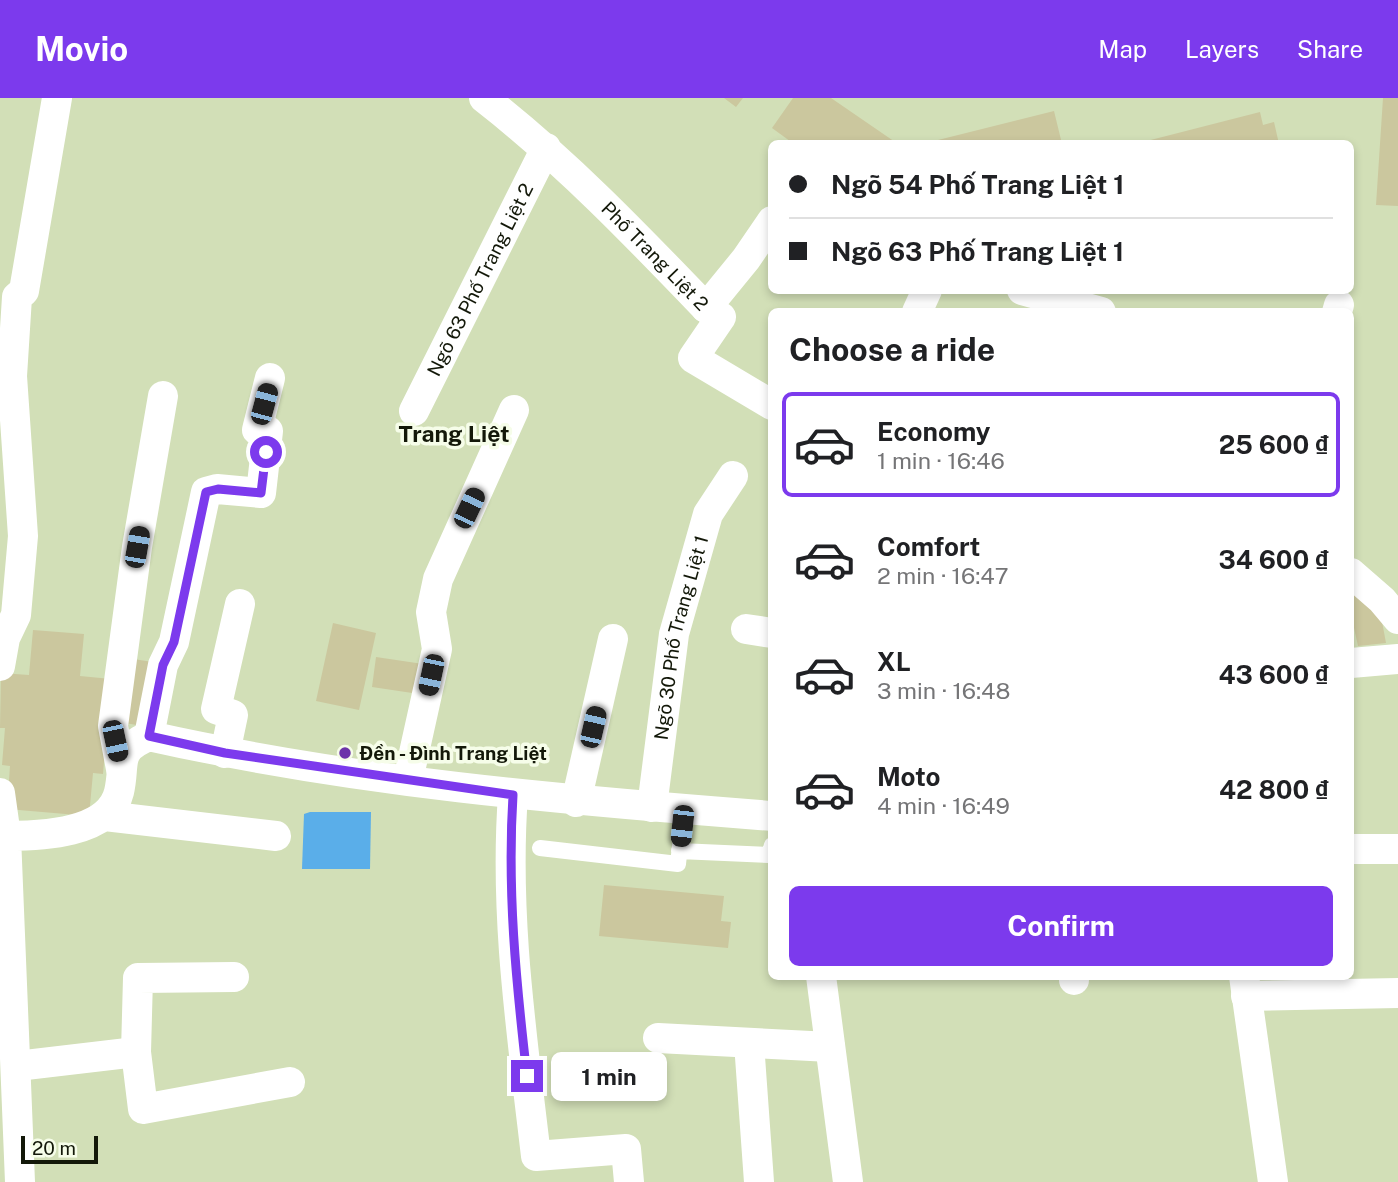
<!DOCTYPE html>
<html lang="en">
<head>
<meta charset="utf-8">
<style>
  :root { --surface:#fff; --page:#f6f6f6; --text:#202124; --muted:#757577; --line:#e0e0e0; --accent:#7c3aed }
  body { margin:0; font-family:"Public Sans",sans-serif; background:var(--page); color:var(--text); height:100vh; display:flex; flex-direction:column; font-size:26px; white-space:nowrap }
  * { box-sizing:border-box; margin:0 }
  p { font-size:23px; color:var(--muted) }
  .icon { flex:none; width:38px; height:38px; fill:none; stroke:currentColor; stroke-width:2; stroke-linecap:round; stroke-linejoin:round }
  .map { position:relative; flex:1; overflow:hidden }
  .panel { position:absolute; left:768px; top:210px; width:586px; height:672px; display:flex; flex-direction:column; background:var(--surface); border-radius:10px; box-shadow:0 4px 10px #0003 }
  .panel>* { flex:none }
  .guide { position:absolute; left:768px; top:42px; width:586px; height:154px; border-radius:10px; box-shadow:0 4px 10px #0003; display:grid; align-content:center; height:154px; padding:0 21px; background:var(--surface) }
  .scale { position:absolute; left:21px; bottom:18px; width:77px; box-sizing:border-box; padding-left:7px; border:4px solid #131809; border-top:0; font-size:19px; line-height:24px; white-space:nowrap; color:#131809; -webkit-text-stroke:5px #f6fde9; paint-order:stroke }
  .end { position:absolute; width:32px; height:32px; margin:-16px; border:9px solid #7c3aed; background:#fff; box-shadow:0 0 0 4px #fff }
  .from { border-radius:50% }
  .bubble { position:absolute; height:49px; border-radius:10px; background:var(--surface); box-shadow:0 4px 10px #0003; font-size:23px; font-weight:700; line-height:49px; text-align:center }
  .car { position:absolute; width:21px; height:42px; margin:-21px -10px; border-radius:9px; box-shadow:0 0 5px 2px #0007; background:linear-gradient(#222 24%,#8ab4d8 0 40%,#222 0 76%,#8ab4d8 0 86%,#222 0) }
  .guide b { display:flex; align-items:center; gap:24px; height:66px; font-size:26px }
  .guide b+b { border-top:2px solid var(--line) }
  .guide i { width:18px; height:18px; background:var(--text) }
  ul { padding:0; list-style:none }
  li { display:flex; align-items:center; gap:21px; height:105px; margin:0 14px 10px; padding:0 7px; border:4px solid transparent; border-radius:10px }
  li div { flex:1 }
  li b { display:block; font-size:26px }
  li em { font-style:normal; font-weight:700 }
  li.active { border-color:var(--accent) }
  li>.icon { width:63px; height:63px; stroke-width:1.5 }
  h2 { padding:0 21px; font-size:32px; line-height:84px }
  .action { display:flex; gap:14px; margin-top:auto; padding:14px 21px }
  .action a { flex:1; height:80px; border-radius:10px; background:var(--accent); color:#fff; font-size:28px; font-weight:700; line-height:80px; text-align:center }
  header { display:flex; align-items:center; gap:42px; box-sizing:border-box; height:98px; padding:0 35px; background:var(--accent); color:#fff }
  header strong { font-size:33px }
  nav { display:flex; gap:38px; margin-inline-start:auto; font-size:24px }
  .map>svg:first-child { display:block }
</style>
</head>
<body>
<header>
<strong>Movio</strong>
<nav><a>Map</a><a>Layers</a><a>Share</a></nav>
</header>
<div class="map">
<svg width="1398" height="1084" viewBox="0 0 1398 1084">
  <rect width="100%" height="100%" fill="#d2dfb7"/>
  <path fill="#5aaee9" d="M310 714H371L370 771H302L304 716Z"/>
  <path fill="#cbc79e" d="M724 0H743L736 9Z
    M793 0H831L898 46H794L772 30Z
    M1383 0H1398V108L1376 107Z
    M1054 13 1062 46H926V45Z
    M1260 14 1263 27 1274 24 1279 46H1135Z
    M1351 480 1378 502 1386 545 1358 548 1351 516Z
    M333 525 376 535 359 612 316 603Z
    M33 532 84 536 80 578 111 581 103 676 93 675 89 718 7 711 10 668 2 667 5 630H0L1 575 29 577Z
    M376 559 423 566 419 596 372 589Z
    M127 560 159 565 150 629 118 624Z
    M604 787 724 798 721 823 731 824 728 850 599 838Z"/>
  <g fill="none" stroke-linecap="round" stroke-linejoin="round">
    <path stroke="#fff" stroke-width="16" d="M540 750 678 766 684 711
      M679 753 769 757 772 747"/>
    <g stroke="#fff" stroke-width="30">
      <path id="s1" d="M484 0C565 63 635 136 706 210L721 219 693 260 772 307"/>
      <path d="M1022 192 1101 214"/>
      <path d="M706 210 746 161 772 123"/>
      <path d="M917 214 927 192"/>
      <path d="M1337 214 1339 207"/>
      <path id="s2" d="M414 313 546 50"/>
      <path d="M1351 475 1382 502 1398 521"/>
      <path d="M746 531 772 535"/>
      <path d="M1351 565 1398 561"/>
      <path d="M0 568 5 540 16 517 23 438 12 278 17 199 24 193 57 0"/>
      <path d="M149 638 163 567 174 544 206 394 217 391 261 395 268 333 257 332 270 280"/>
      <path d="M225 655 233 617 216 611 240 506"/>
      <path d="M121 671 113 628 137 449 163 298"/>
      <path d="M408 682 437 551 431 514 438 481 514 312"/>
      <path d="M0 695 6 738"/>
      <path d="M513 697C504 818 522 937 536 1058L626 1051 629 1084"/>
      <path d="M576 704 613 541"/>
      <path id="s3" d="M652 709 674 536 708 416 733 378"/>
      <path d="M105 718 276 738"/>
      <path d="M1351 751H1398"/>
      <path d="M821 878 848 1084"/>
      <path d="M1074 878V882"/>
      <path d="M1244 878 1273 1084"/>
      <path d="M234 879 138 880 136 954 143 1011 290 984"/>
      <path d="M1246 898 1398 895"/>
      <path d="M658 940 830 949"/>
      <path d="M749 945 759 1084"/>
      <path d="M17 968 136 954"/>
      <path d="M20 1084 6 738C40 738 109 736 119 694 126 664 114 653 149 638 354 684 563 702 772 718"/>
    </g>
  </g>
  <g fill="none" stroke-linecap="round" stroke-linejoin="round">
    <path stroke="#7c3aed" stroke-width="9" d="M266 354 261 395 218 391 206 394 174 544 163 567 149 638 225 655 513 697C507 792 516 883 527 978"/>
  </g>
  <circle fill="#6c33a9" stroke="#f6fde9" stroke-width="2.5" cx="345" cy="655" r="7"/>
  <g text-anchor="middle" stroke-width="7" stroke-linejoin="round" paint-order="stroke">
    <g font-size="19" fill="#131809" stroke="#f6fde9">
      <text dy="7" stroke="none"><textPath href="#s1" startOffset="233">Phố Trang Liệt 2</textPath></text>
      <text dy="7" stroke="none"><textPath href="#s2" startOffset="147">Ngõ 63 Phố Trang Liệt 2</textPath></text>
      <text dy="7" stroke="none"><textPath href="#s3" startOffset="172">Ngõ 30 Phố Trang Liệt 1</textPath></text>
    </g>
    <g font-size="19" font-weight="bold" fill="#131809" stroke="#f6fde9" text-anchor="start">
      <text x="359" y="662">Đền - Đình Trang Liệt</text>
    </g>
    <g font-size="23" font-weight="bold" fill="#131809" stroke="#f6fde9">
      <text x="454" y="344">Trang Liệt</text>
    </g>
  </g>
</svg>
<div class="scale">20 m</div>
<i class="end from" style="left:266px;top:354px"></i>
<i class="end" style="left:527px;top:978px"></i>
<div class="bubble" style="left:551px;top:954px;width:116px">1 min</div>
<i class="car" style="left:264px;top:306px;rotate:15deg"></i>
<i class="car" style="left:469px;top:410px;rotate:25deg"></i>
<i class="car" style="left:137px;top:449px;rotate:10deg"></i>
<i class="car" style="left:431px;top:577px;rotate:192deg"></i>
<i class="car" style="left:593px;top:629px;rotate:13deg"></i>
<i class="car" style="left:115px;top:643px;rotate:168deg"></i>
<i class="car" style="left:682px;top:728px;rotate:186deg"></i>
<div class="guide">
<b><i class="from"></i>Ngõ 54 Phố Trang Liệt 1</b>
<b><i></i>Ngõ 63 Phố Trang Liệt 1</b>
</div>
<section class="panel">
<h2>Choose a ride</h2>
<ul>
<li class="active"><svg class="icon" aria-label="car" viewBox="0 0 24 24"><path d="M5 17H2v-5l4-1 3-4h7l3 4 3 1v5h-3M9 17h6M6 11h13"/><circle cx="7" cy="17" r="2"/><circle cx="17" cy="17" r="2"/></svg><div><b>Economy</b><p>1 min · 16:46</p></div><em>25 600 ₫</em></li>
<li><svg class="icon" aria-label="car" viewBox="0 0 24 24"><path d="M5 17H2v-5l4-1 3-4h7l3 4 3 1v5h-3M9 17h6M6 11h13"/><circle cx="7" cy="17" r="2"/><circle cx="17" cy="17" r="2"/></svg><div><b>Comfort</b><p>2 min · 16:47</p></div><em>34 600 ₫</em></li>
<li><svg class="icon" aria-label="car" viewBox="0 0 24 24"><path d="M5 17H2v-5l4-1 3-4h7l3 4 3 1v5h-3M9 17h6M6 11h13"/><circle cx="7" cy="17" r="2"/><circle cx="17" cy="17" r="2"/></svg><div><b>XL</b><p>3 min · 16:48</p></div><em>43 600 ₫</em></li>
<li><svg class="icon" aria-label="car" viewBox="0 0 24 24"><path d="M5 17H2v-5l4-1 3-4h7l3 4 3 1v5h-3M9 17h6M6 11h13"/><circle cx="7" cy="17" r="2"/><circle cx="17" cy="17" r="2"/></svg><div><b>Moto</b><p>4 min · 16:49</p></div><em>42 800 ₫</em></li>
</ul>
<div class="action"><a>Confirm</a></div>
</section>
</div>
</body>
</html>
